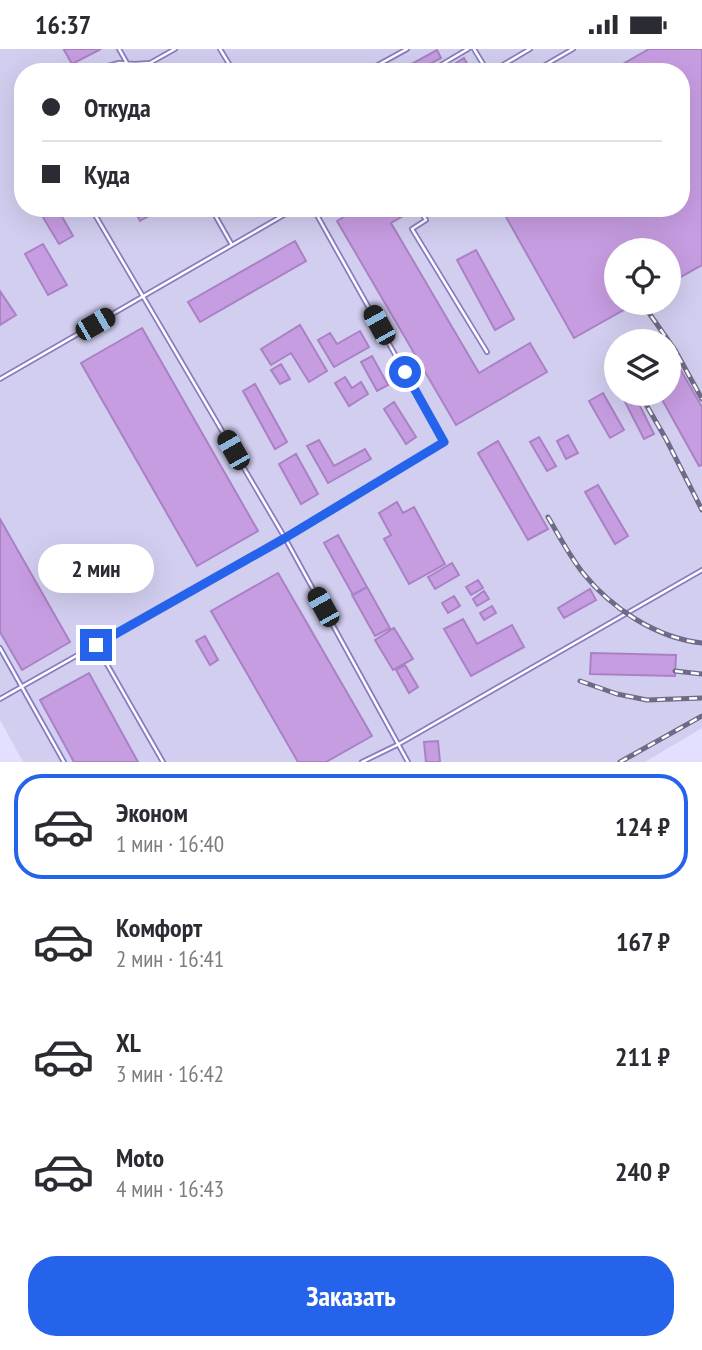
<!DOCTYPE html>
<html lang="ru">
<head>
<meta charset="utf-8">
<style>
  :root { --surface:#fff; --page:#f7f7f7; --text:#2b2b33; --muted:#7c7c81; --line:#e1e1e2; --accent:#2563eb }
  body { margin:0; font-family:"PT Sans Narrow",sans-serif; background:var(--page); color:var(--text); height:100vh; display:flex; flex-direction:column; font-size:26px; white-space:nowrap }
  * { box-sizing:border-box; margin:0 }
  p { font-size:23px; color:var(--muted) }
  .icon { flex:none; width:38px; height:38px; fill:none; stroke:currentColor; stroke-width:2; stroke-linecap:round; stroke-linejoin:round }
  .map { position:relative; height:713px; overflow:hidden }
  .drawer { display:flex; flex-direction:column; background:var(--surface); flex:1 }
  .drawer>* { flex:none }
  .banner { position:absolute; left:14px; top:14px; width:676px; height:154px; border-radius:28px; box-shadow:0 7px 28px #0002; display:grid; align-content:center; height:154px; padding:0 28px; background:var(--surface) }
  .tools { position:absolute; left:604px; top:189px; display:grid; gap:14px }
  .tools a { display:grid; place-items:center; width:77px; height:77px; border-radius:50%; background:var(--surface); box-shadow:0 7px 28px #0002; font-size:35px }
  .end { position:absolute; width:32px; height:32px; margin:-16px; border:9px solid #2563eb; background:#fff; box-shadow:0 0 0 4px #fff }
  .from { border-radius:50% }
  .bubble { position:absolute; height:49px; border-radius:24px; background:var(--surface); box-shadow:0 7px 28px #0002; font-size:23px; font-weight:600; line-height:49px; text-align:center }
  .car { position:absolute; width:21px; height:42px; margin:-21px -10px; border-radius:9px; box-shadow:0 0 5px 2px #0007; background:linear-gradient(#222 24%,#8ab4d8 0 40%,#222 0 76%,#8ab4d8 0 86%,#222 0) }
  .banner b { display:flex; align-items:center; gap:24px; height:66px; font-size:26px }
  .banner b+b { border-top:2px solid var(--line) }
  .banner i { width:18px; height:18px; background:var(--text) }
  ul { padding:12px 0 0; list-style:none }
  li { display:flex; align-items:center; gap:21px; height:105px; margin:0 14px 10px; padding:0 14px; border:4px solid transparent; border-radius:28px }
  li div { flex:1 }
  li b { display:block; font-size:26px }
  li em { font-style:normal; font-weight:600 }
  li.current { border-color:var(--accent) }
  li>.icon { width:63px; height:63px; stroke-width:1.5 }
  .button { display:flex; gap:14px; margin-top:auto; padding:14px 28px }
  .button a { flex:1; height:80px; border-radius:28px; background:var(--accent); color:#fff; font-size:28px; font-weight:600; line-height:80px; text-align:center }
  .status { display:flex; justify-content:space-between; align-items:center; height:49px; padding:0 35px; background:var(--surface); direction:ltr }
  .status svg { height:19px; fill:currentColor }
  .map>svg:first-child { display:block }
</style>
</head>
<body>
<div class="status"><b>16:37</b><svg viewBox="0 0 49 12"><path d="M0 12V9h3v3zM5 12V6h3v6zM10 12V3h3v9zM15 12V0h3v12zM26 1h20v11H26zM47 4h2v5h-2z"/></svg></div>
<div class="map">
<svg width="702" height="713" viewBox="0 0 702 713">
  <rect width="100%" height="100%" fill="#e3dffe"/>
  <path fill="#d2cef0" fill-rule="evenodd" d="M0 0H702V679L645 713H23L0 671ZM23 23H681V159H23ZM616 201H668V254H616ZM616 292H668V345H616Z"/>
  <path fill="#c79de2" stroke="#aa81c4" stroke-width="2" d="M67 0H101L72 15 64 1Z
    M649 0H702V216L668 235V201H616V254H636L574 289 501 159H681V23H609Z
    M437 1 441 9 415 23H397Z
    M464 9 472 23H442Z
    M39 159H57L73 187 59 195 38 160Z
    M133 159H163L140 172Z
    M359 159H399L403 167 391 174 479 324 530 294 547 323 456 376 337 172Z
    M295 192 306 212 200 273 188 253Z
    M43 195 67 236 48 246 25 205Z
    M476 201 514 270 495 281 457 211Z
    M0 242 16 266 0 276Z
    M300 276 327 322 309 333 291 304 271 316 261 300Z
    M142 279 258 482 197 517 81 314Z
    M360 282 369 298 334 318 318 291 330 284 337 295Z
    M668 299 702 358V416L699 417 659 345H668Z
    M372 307 388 336 377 342 361 313Z
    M281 315 290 330 280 335 271 321Z
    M345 328 352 339 361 333 368 345 349 357 335 334Z
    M255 335 287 393 275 400 243 342Z
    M603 344 624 381 610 389 589 352Z
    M621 345H634L654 385 644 390Z
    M394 353 416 388 406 395 384 360Z
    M568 386 578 404 566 410 557 392Z
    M539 388 556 417 547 422 530 393Z
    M319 391 334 417 365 400 371 410 328 434 307 397Z
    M498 392 548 480 528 491 478 404Z
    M296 405 318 445 301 455 279 415Z
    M598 436 628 487 615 495 585 443Z
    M397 453 403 464 414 458 445 515 409 535 384 490 391 486 379 464Z
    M0 470 70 593 22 621 0 583Z
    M338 486 367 538 353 546 324 494Z
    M452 514 459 526 435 540 428 528Z
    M278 524 372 687 326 713H298L211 562Z
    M478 531 483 539 471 546 466 538Z
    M367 538 390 579 375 587 352 546Z
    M590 540 596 551 564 569 558 559Z
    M484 542 489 550 477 557 473 550Z
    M454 547 460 557 448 564 442 554Z
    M492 557 496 564 484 571 480 564Z
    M463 570 477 595 512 576 524 598 471 627 444 580Z
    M394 579 413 610 393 621 375 591Z
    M205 587 218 611 210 616 196 592Z
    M591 604 676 606 675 627 590 625Z
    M405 616 418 638 409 644 396 621Z
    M89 624 138 713H74L40 651Z
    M438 692 440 713H426L424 693Z"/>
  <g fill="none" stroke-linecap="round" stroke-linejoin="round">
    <defs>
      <path id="lane" d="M119 0 132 23
        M220 0 234 23
        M474 0 488 23
        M97 23 108 17 119 14 135 15 150 14 175 0
        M368 23 367 22 407 0
        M429 23 468 0
        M491 23 530 0
        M533 23 573 0
        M91 159 285 489 408 713
        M211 159 232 196
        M419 159 426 171 412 180 487 303
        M0 330 296 159
        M96 596 163 713
        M0 599 64 713
        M0 650 285 489 444 393 313 159
        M362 713 399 695 702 521"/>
    </defs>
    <use href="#lane" stroke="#8a7cc4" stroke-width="6"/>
    <use href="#lane" stroke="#fff" stroke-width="2.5"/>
    <defs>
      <path id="rail" d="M642 254 675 301 702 350
        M640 345 666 390 702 461
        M548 468C559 487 569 506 583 524 611 559 656 589 702 594
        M675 622 702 625
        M580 632 617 645 647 651 702 649
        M620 713 702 667"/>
    </defs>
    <use href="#rail" stroke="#6f6a87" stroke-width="5"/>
    <use href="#rail" stroke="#fff" stroke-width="2.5" stroke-dasharray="8" stroke-linecap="butt"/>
  </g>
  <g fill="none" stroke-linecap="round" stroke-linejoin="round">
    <path stroke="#2563eb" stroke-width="9" d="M96 596 285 489 444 393 405 323"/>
  </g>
</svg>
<div class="tools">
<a><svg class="icon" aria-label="locate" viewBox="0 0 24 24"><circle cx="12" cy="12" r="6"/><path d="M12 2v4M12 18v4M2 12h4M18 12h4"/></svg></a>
<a><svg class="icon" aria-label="layers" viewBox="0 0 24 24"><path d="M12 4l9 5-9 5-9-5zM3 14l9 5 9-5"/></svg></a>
</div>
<i class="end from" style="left:405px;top:323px"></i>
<i class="end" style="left:96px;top:596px"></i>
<div class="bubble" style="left:38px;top:495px;width:116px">2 мин</div>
<i class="car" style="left:95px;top:275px;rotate:60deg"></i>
<i class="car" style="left:379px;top:276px;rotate:331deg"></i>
<i class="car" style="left:233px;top:401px;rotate:330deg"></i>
<i class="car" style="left:323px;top:558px;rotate:331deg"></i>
<div class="banner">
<b><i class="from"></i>Откуда</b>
<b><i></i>Куда</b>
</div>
</div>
<section class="drawer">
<ul>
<li class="current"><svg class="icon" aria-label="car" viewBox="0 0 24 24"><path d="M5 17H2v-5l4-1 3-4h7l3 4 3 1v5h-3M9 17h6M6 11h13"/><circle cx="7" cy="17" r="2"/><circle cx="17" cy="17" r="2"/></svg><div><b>Эконом</b><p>1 мин · 16:40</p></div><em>124 ₽</em></li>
<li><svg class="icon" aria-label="car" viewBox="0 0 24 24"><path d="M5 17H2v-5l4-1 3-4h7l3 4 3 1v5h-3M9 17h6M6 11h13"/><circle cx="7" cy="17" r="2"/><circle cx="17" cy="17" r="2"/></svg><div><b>Комфорт</b><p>2 мин · 16:41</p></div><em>167 ₽</em></li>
<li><svg class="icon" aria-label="car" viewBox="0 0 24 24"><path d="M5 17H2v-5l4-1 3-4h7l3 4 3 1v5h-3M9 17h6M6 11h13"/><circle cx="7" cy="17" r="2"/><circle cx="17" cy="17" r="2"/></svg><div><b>XL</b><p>3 мин · 16:42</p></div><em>211 ₽</em></li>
<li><svg class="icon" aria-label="car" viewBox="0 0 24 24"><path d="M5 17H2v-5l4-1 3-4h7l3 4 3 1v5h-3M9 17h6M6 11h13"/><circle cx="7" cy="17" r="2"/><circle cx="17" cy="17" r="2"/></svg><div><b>Moto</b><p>4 мин · 16:43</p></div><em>240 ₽</em></li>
</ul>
<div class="button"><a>Заказать</a></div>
</section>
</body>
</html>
